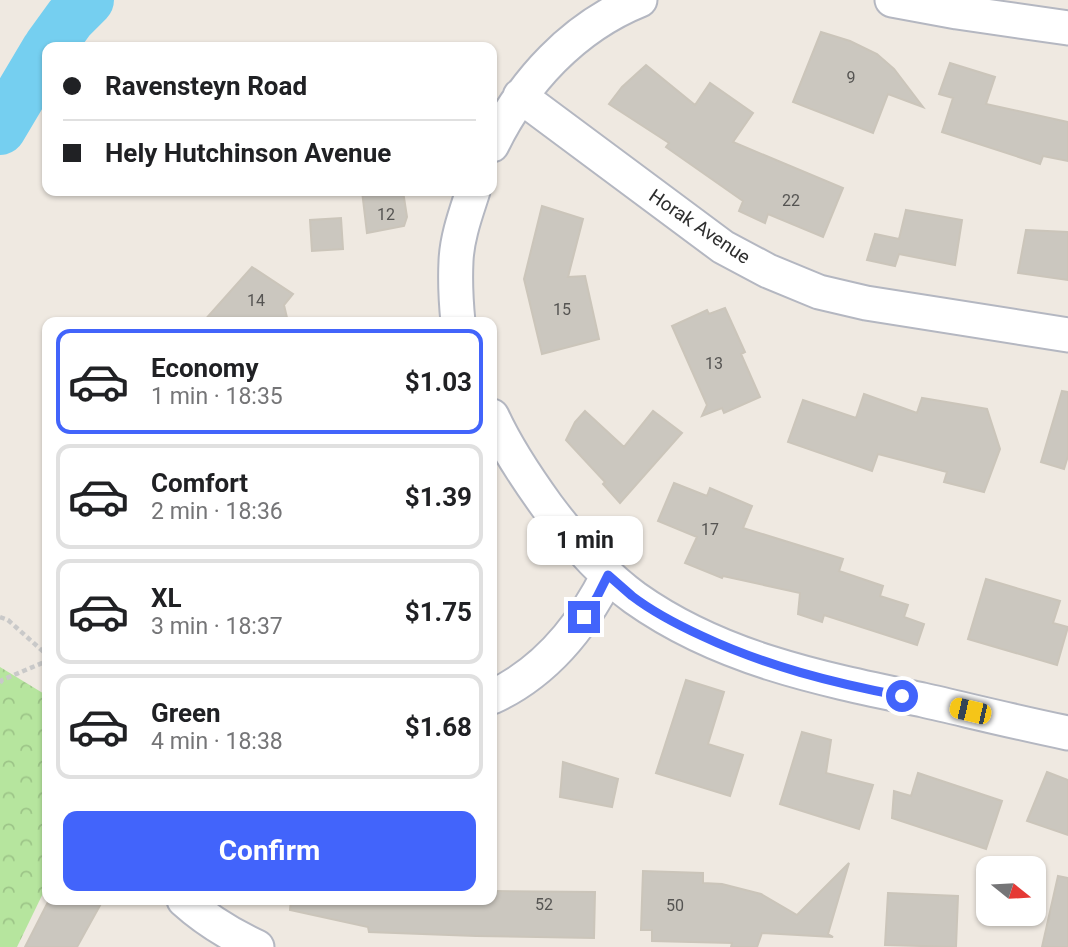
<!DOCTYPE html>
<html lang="en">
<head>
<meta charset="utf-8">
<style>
  :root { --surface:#fff; --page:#f2f2f2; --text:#202124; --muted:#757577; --line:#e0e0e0; --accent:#4264fb }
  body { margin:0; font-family:Roboto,sans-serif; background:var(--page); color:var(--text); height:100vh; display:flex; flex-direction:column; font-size:26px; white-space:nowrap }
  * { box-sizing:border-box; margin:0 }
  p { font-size:23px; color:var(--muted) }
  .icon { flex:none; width:38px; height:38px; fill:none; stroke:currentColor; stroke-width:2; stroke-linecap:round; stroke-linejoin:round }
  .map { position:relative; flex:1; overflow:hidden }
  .panel { position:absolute; left:42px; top:317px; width:455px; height:588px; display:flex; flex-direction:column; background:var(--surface); border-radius:14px; box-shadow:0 2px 5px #0004 }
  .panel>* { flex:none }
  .hud { position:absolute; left:42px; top:42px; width:455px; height:154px; border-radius:14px; box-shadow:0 2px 5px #0004; display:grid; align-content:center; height:154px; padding:0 21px; background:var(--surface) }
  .needle { width:46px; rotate:108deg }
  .fabs { position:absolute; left:976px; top:856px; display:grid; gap:14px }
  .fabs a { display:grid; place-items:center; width:70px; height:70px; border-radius:14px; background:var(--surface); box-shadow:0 2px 5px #0004; font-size:35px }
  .end { position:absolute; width:32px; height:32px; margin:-16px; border:9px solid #4264fb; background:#fff; box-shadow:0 0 0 4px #fff }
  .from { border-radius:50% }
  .bubble { position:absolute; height:49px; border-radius:14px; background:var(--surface); box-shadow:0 2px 5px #0004; font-size:23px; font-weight:700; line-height:49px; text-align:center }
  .car { position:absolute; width:21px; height:42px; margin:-21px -10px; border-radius:9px; box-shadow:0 0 5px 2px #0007; background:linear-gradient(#f5c518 24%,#345 0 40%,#f5c518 0 76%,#345 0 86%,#f5c518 0) }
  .hud b { display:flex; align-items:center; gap:24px; height:66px; font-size:26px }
  .hud b+b { border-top:2px solid var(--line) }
  .hud i { width:18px; height:18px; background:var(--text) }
  ul { padding:12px 0 0; list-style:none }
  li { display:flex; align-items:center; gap:21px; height:105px; margin:0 14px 10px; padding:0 7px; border:4px solid var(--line); border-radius:14px }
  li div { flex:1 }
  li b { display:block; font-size:26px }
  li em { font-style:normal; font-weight:700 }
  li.current { border-color:var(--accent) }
  li>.icon { width:63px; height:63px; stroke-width:1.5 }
  .button { display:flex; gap:14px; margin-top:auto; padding:14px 21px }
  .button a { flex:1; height:80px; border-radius:14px; background:var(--accent); color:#fff; font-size:28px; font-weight:700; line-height:80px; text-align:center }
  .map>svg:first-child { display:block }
</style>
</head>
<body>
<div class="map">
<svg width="1068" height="947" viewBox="0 0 1068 947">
  <defs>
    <pattern id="forest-crowns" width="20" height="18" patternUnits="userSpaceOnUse" patternTransform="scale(1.75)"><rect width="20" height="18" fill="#b6e59e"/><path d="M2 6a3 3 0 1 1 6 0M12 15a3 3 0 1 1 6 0" fill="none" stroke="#9dc588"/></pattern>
  </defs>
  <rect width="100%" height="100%" fill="#efe9e1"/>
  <path fill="url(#forest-crowns)" d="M0 667 46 695 47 699V885L17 947H0Z"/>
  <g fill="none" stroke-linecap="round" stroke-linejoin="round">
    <path stroke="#75cff0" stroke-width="52" d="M49 47 70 18 88 0
      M0 129 47 50"/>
  </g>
  <path fill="#cbc7bf" stroke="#cbc5ba" stroke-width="2" d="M821 32 850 41 877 54 894 69 923 107 888 94 873 133 793 102Z
    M950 63 995 77 986 104 1068 122V161L1043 156 1040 164 942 132 953 98 939 94Z
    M646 65 695 105 710 83 753 113 733 142 843 188 823 237 768 214 765 223 739 211 743 201 666 147 669 143 609 104 622 87Z
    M362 191H403L407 217 404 226 367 233Z
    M542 206 583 219 568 277 585 276 599 339 542 354 524 279Z
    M906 210 962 220 955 265 899 254 895 266 867 260 875 234 899 239Z
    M341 218 343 249 312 251 310 220Z
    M1026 230 1068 232V280L1018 273Z
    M252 267 293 294 284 305 288 322H203Z
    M725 308 745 352 741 354 760 397 724 413 722 408 702 416 707 405 672 326 707 310 709 314Z
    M1062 391 1068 392V456L1064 469 1041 462Z
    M864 394 917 413 922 398 987 409 1000 449 984 492 944 482 947 472 878 454 872 471 788 442 803 400 856 418Z
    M585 411 624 447 653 411 682 433 620 503 603 484 605 482 566 440 575 422Z
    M674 483 707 496 710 488 752 506 743 528 843 559 839 571 883 586 880 596 908 605 904 617 924 624 917 645 824 615 822 622 798 614 800 593 723 576 722 578 685 563 697 537 658 521Z
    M986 579 1060 601 1053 623 1068 627 1057 665 968 639Z
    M686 680 724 692 708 744 743 755 730 796 656 773Z
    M802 732 831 740 826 773 873 785 859 829 780 804Z
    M563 762 618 779 612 807 560 797Z
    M1047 772 1068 780V835L1027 821Z
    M918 773 1002 801 986 849 892 818 894 791 911 796Z
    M849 863 828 934 833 937 762 933 757 947H731L732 943 652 941V930H641L643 871 703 873V883L722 884 761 894 797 915Z
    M1058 876 1068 878V947H1042Z
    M494 891 595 892 594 938 476 936 369 932 368 927 290 910 291 900H494Z
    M888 893 958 896 956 947 885 945Z
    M49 900H103L77 947H25Z"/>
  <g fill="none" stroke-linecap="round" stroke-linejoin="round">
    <defs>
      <path id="minor" d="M892 0 957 12 1068 28
        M520 96 723 247 768 271 819 292 866 303 1068 335
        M492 145C523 82 573 27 640 0
        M458 322C456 302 455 281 456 261 457 237 466 213 473 191
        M492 416C507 449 526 477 547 506 571 538 602 574 635 598 721 659 822 679 923 700 971 711 1019 723 1068 733
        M492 697C546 672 582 627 608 575
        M184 900C205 919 231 935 257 947"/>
    </defs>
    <use href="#minor" stroke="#b4b7c1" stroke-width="37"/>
    <path stroke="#c9c9c9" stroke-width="4.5" stroke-dasharray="5 3.5" stroke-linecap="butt" d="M0 617 8 620 47 655
      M0 683 2 680 47 661"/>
    <use href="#minor" stroke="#fff" stroke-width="33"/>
  </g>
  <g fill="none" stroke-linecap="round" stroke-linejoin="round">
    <path stroke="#4264fb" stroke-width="9" d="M584 617 597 597 608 575C616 582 624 589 632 596 653 612 678 625 702 636 766 666 833 683 902 696"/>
  </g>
  <g text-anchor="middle" stroke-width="6" stroke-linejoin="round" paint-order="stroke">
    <g font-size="16" fill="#555452">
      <text x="851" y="83">9</text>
      <text x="791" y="206">22</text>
      <text x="386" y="220">12</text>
      <text x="256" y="306">14</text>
      <text x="562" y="315">15</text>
      <text x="714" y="369">13</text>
      <text x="710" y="535">17</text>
      <text x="544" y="910">52</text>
      <text x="675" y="911">50</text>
    </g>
    <g font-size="19" fill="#2e2e2e" stroke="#fff">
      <text transform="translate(700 226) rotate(34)" y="7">Horak Avenue</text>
    </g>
  </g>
</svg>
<div class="fabs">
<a><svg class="needle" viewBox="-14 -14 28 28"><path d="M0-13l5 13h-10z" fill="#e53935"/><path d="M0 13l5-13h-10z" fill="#757577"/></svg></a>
</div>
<i class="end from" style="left:902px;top:696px"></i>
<i class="end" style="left:584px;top:617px"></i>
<div class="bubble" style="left:527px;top:516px;width:116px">1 min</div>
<i class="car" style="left:970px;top:711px;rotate:283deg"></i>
<div class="hud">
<b><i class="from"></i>Ravensteyn Road</b>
<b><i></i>Hely Hutchinson Avenue</b>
</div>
<section class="panel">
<ul>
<li class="current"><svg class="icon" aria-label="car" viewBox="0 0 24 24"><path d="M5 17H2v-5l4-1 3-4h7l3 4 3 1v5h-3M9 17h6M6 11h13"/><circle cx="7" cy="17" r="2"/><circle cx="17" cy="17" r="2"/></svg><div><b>Economy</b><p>1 min · 18:35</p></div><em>$1.03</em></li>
<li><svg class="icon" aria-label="car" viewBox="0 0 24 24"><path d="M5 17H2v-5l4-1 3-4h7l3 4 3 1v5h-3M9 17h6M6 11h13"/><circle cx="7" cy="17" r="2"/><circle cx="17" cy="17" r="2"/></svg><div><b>Comfort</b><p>2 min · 18:36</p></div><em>$1.39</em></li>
<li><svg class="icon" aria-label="car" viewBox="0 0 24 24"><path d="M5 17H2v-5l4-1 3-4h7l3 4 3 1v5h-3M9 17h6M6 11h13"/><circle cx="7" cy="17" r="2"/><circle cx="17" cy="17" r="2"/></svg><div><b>XL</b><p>3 min · 18:37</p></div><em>$1.75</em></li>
<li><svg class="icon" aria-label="car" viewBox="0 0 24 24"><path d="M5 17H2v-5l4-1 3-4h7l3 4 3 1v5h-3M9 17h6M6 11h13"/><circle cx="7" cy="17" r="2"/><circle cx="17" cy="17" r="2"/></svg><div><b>Green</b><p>4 min · 18:38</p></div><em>$1.68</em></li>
</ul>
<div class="button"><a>Confirm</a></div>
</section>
</div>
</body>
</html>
